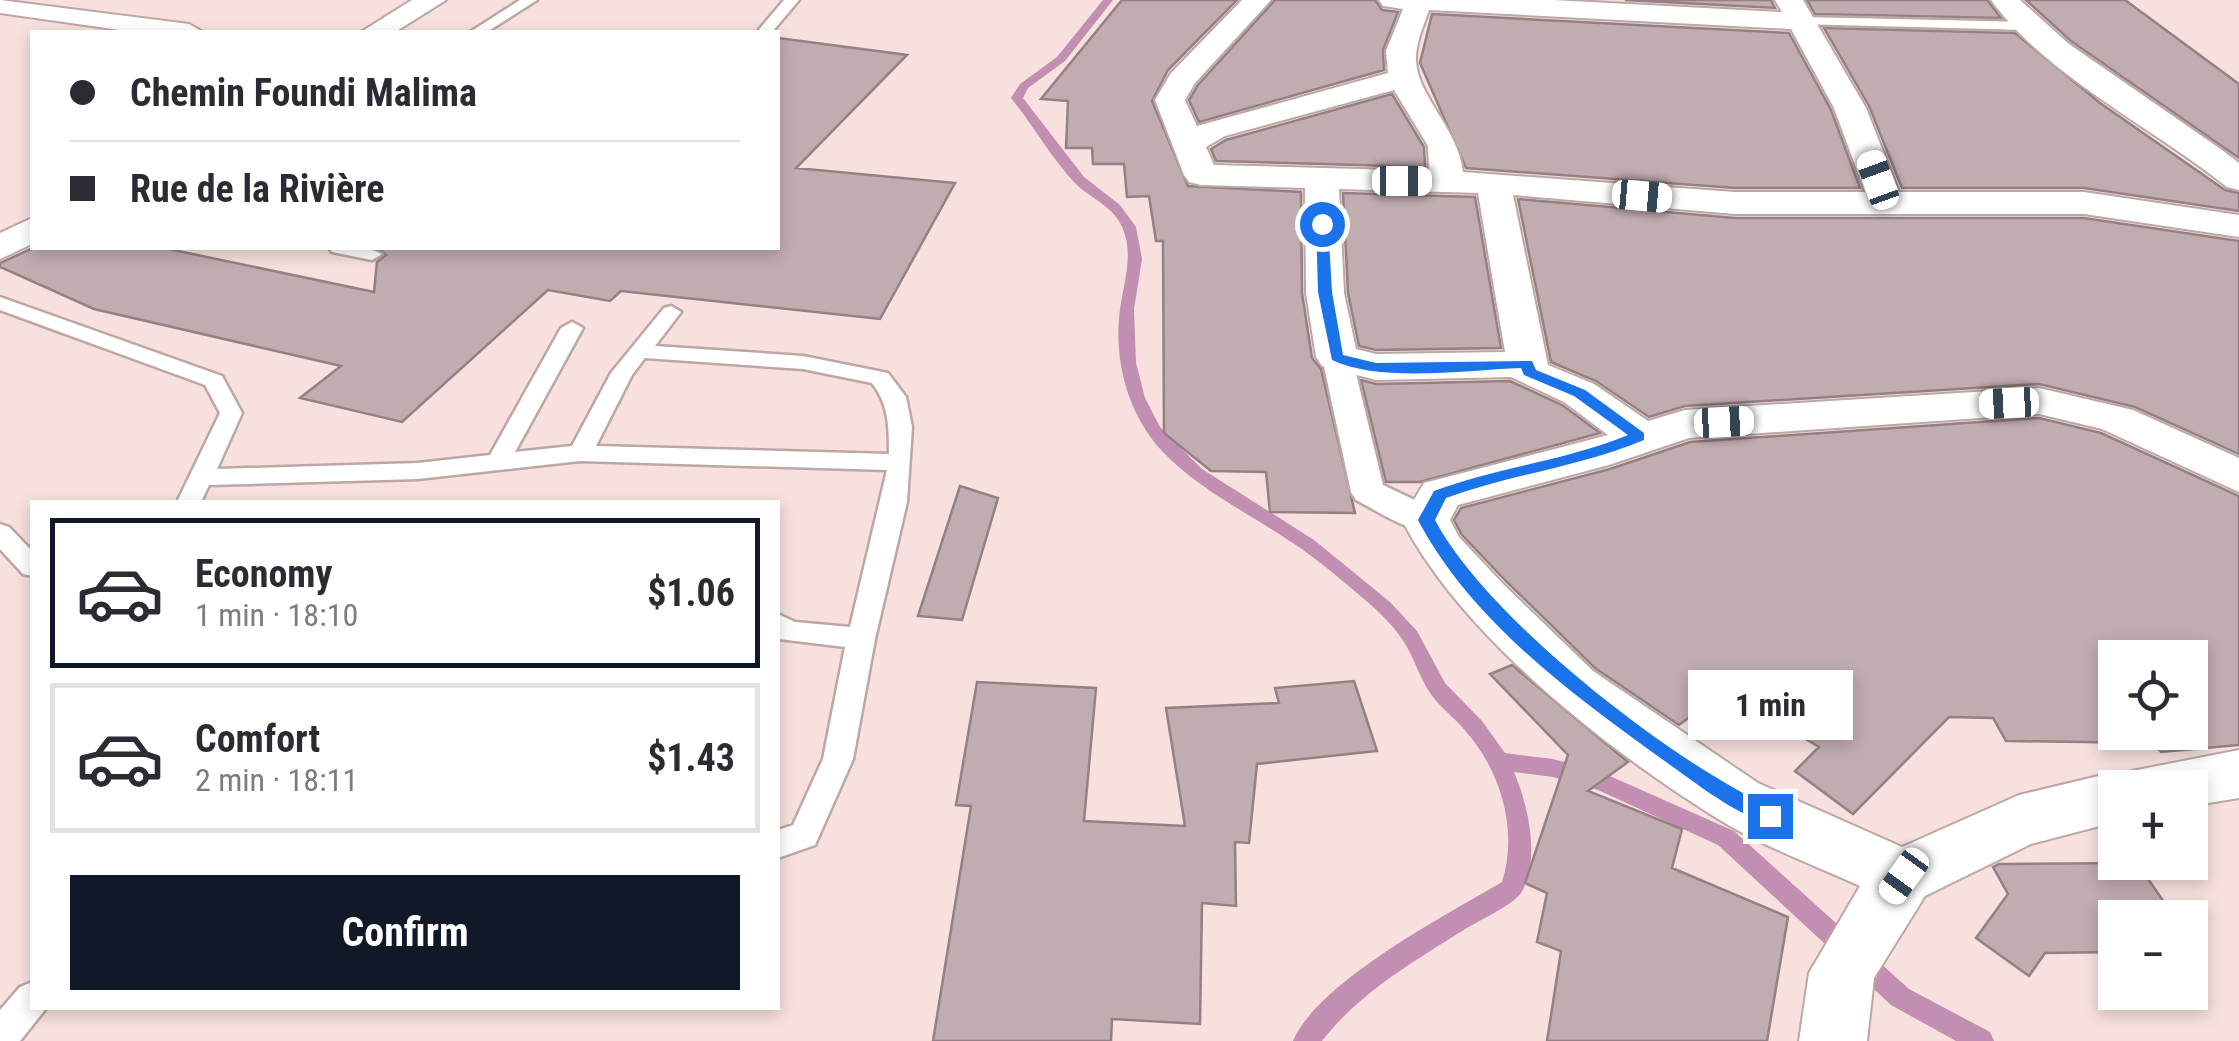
<!DOCTYPE html>
<html lang="en">
<head>
<meta charset="utf-8">
<style>
  :root { --surface:#fff; --page:#f7f7f7; --text:#2b2b33; --muted:#7c7c81; --line:#e1e1e2; --accent:#111827 }
  body { margin:0; font-family:"Roboto Condensed",sans-serif; background:var(--page); color:var(--text); height:100vh; display:flex; flex-direction:column; font-size:38px; white-space:nowrap }
  * { box-sizing:border-box; margin:0 }
  p { font-size:32px; color:var(--muted) }
  .icon { flex:none; width:55px; height:55px; fill:none; stroke:currentColor; stroke-width:2; stroke-linecap:round; stroke-linejoin:round }
  .map { position:relative; flex:1; overflow:hidden }
  .side { position:absolute; left:30px; top:500px; width:750px; height:510px; display:flex; flex-direction:column; background:var(--surface); border-radius:0px; box-shadow:0 5px 15px #0003 }
  .side>* { flex:none }
  .banner { position:absolute; left:30px; top:30px; width:750px; height:220px; border-radius:0px; box-shadow:0 5px 15px #0003; display:grid; align-content:center; height:220px; padding:0 40px; background:var(--surface) }
  .buttons { position:absolute; left:2098px; top:640px; display:grid; gap:20px }
  .buttons a { display:grid; place-items:center; width:110px; height:110px; border-radius:0px; background:var(--surface); box-shadow:0 5px 15px #0003; font-size:50px }
  .end { position:absolute; width:45px; height:45px; margin:-22px; border:12px solid #1a73e8; background:#fff; box-shadow:0 0 0 5px #fff }
  .from { border-radius:50% }
  .bubble { position:absolute; height:70px; border-radius:0px; background:var(--surface); box-shadow:0 5px 15px #0003; font-size:32px; font-weight:700; line-height:70px; text-align:center }
  .car { position:absolute; width:30px; height:60px; margin:-30px -15px; border-radius:12px; box-shadow:0 0 8px 2px #0007; background:linear-gradient(#fff 24%,#345 0 40%,#fff 0 76%,#345 0 86%,#fff 0) }
  .banner b { display:flex; align-items:center; gap:35px; height:95px; font-size:38px }
  .banner b+b { border-top:2px solid var(--line) }
  .banner i { width:25px; height:25px; background:var(--text) }
  ul { padding:18px 0 0; list-style:none }
  li { display:flex; align-items:center; gap:30px; height:150px; margin:0 20px 15px; padding:0 20px; border:5px solid var(--line); border-radius:0px }
  li div { flex:1 }
  li b { display:block; font-size:38px }
  li em { font-style:normal; font-weight:700 }
  li.active { border-color:var(--accent) }
  li>.icon { width:90px; height:90px; stroke-width:1.5 }
  .button { display:flex; gap:20px; margin-top:auto; padding:20px 40px }
  .button a { flex:1; height:115px; border-radius:0px; background:var(--accent); color:#fff; font-size:40px; font-weight:700; line-height:115px; text-align:center }
  .map>svg:first-child { display:block }
</style>
</head>
<body>
<div class="map">
<svg width="2239" height="1041" viewBox="0 0 2239 1041">
  <rect width="100%" height="100%" fill="#f7e0dd"/>
  <g fill="none" stroke-linecap="round" stroke-linejoin="round">
    <path fill="#c28fb2" fill-rule="evenodd" d="M1103 0H1113L1065 61 1028 88 1023 98 1084 177 1120 205 1136 227 1142 259 1134 309 1136 363 1145 398 1160 427 1202 469 1314 540 1390 602 1417 631 1445 683 1482 721 1505 753 1553 759 1603 773 1734 831 1909 989 1990 1032 1994 1041H1956L1891 1005 1718 845 1598 790 1553 777 1514 772C1528 805 1541 859 1521 893 1513 905 1476 922 1462 931 1413 962 1358 994 1322 1041H1293C1318 982 1446 915 1502 882 1518 832 1502 774 1468 734 1459 722 1447 713 1437 702 1421 684 1416 661 1404 642 1391 621 1370 604 1351 588 1330 570 1309 553 1285 538 1243 510 1197 488 1162 451 1126 412 1112 355 1121 303 1125 278 1133 254 1123 229 1114 206 1091 199 1075 183 1051 158 1033 125 1011 98L1020 84 1057 57Z"/>
  </g>
  <path fill="#c1acb0" stroke="#948085" stroke-width="2.5" fill-rule="evenodd" d="M1122 0H1237L1168 70 1152 101 1188 186 1301 192 1302 293 1312 358 1321 369 1355 513 1270 512 1266 472 1211 471 1164 433 1163 241H1156L1149 196 1127 197 1124 164H1093L1092 148H1066L1068 101 1041 99Z
    M1275 0H1375L1382 10 1398 12 1383 50 1384 70 1199 122 1189 100 1198 85Z
    M1625 0H1771L1775 8Z
    M1807 0H1987L2001 18 1815 14Z
    M2026 0H2125L2239 84V158L2071 41Z
    M1432 14 1789 33 1831 110 1860 188H1735L1466 168 1420 63Z
    M1824 28 2015 33 2100 103 2225 190 2239 193V211L2084 188H1902L1869 106Z
    M778 38 907 55 796 168 955 183 880 319 621 291 610 301 548 290 402 422 300 398 341 366 94 309 0 267V263L33 248H164L374 292 377 262 386 255 378 248H778Z
    M1392 94 1424 147 1425 167 1216 161 1211 149 1226 140Z
    M1343 193 1475 197 1501 348 1376 350 1359 346 1348 293Z
    M1518 199 1735 218H2084L2239 241V454L2135 407 2039 384 1685 406 1649 417 1596 381 1551 362Z
    M1361 380 1376 384 1510 381 1562 405 1600 433 1420 482H1386Z
    M2039 418 2101 433 2239 496V745L2161 752 2153 743 2006 741 1993 718 1949 717 1853 814 1795 771 1819 747 1711 682 1699 710 1679 725 1595 668 1506 581 1462 535 1454 520 1461 508 1610 469 1690 442ZM2115 658H2190V732H2115Z
    M960 486 998 498 962 620 918 616Z
    M1512 665 1628 762 1588 791 1682 829 1672 868 1788 917 1767 1041H1547L1561 951 1537 942 1547 893 1525 883 1568 755 1490 674Z
    M1354 681 1377 751 1257 764 1249 843 1235 842 1236 906 1202 903 1200 1024 1112 1019 1111 1041H933L971 806 956 805 977 682 1096 688 1084 821 1185 826 1166 708 1279 703 1275 688Z
    M2137 863 2175 918H2115V952L2045 953 2029 976 1976 938 2008 894 1993 867 1999 864Z"/>
  <g fill="none" stroke-linecap="round" stroke-linejoin="round">
    <defs>
      <path id="service" d="M520 0H537L487 32H470Z
        M784 0H799L772 32H757Z
        M1803 17 2029 22 2036 26 2029 30 1798 24V18Z
        M329 248H368L382 254 372 260 332 252Z
        M0 297 222 376 242 413 217 469 418 463 490 455 561 328 572 322 583 328 515 452 572 446 611 373 664 308 671 306 681 312 655 346 803 356 888 373 906 397 912 427 907 502 875 639 853 759 815 845 778 858V830L793 825 823 759 845 647 779 639 778 614 795 622 850 627 887 470 580 461 418 479 209 485 201 502H177L220 413 205 385 0 310ZM645 358 803 369 872 383C889 405 889 427 889 454L596 446 632 375Z
        M0 524 9 527 32 551V576L23 574 0 549Z
        M32 982V1008H46L44 1011 20 1041H0V1010L20 987Z"/>
      <path id="pedestrian" d="M1337 348 1352 357 1383 485 1438 511 1443 520 1438 529C1412 536 1380 512 1356 500L1351 492 1322 357Z"/>
      <path id="minor" d="M0 0 189 24 203 32H134L0 13Z
        M412 0H446L395 32H361Z
        M1242 0H1271L1195 83 1185 100 1197 126 1388 73 1386 51 1403 9 1383 6 1379 0H1553L1782 12 1775 0H1803L1866 108 1899 192H2084L2239 215V237L2084 214H1735L1513 195 1548 365 1594 384 1648 421 1685 410 2039 388 2133 410 2239 458V492L2102 429 2039 414 1689 438 1609 465 1458 505 1450 520 1459 537 1503 584 1593 671 1758 783 1902 847 2019 795 2115 772 2129 777 2132 771 2239 750V798L2190 806V788H2115V822L2031 844 1925 896 1874 978 1867 1041H1799L1809 973 1860 886C1812 864 1759 845 1715 817 1606 749 1461 635 1402 520L1424 483 1608 435 1564 402 1511 377 1376 380 1322 366 1316 357 1306 293 1305 188 1201 185 1189 182 1184 175 1155 100 1171 73ZM1429 10 1791 29 1834 108 1865 192H1735L1463 172C1458 124 1408 90 1417 48 1419 35 1425 22 1429 10ZM1394 90 1428 146 1429 171 1214 165 1206 147 1225 136ZM1339 189 1478 193 1505 352 1376 354 1356 349 1344 293Z
        M1991 0H2020L2069 44 2222 150 2239 163V190L2227 187C2154 128 2046 76 1991 0Z
        M32 218V244L0 259V233Z"/>
    </defs>
    <use href="#service" stroke="#bca7a4" stroke-width="5"/>
    <use href="#pedestrian" stroke="#bca7a4" stroke-width="5"/>
    <use href="#minor" stroke="#bca7a4" stroke-width="4"/>
    <use href="#service" fill="#fff" fill-rule="evenodd"/>
    <use href="#pedestrian" fill="#fff" fill-rule="evenodd"/>
    <use href="#minor" fill="#fff" fill-rule="evenodd"/>
  </g>
  <path fill="#1a73e8" d="M1322 221 1328 224 1332 292 1343 355 1376 363 1532 361 1536 370 1585 390 1644 433V440C1580 467 1511 474 1446 498L1435 520C1487 619 1675 765 1777 810V822L1770 825C1728 810 1695 782 1659 757 1570 693 1470 619 1418 520L1434 491C1498 467 1565 461 1628 435L1574 396 1524 375 1521 368C1466 370 1380 383 1332 360L1318 292 1316 224Z"/>
</svg>
<div class="buttons">
<a><svg class="icon" aria-label="locate" viewBox="0 0 24 24"><circle cx="12" cy="12" r="6"/><path d="M12 2v4M12 18v4M2 12h4M18 12h4"/></svg></a>
<a>+</a>
<a>−</a>
</div>
<i class="end from" style="left:1322px;top:224px"></i>
<i class="end" style="left:1770px;top:816px"></i>
<div class="bubble" style="left:1688px;top:670px;width:165px">1 min</div>
<i class="car" style="left:1878px;top:180px;rotate:340deg"></i>
<i class="car" style="left:1402px;top:181px;rotate:90deg"></i>
<i class="car" style="left:1642px;top:196px;rotate:95deg"></i>
<i class="car" style="left:2009px;top:403px;rotate:267deg"></i>
<i class="car" style="left:1724px;top:422px;rotate:87deg"></i>
<i class="car" style="left:1904px;top:876px;rotate:216deg"></i>
<div class="banner">
<b><i class="from"></i>Chemin Foundi Malima</b>
<b><i></i>Rue de la Rivière</b>
</div>
<section class="side">
<ul>
<li class="active"><svg class="icon" aria-label="car" viewBox="0 0 24 24"><path d="M5 17H2v-5l4-1 3-4h7l3 4 3 1v5h-3M9 17h6M6 11h13"/><circle cx="7" cy="17" r="2"/><circle cx="17" cy="17" r="2"/></svg><div><b>Economy</b><p>1 min · 18:10</p></div><em>$1.06</em></li>
<li><svg class="icon" aria-label="car" viewBox="0 0 24 24"><path d="M5 17H2v-5l4-1 3-4h7l3 4 3 1v5h-3M9 17h6M6 11h13"/><circle cx="7" cy="17" r="2"/><circle cx="17" cy="17" r="2"/></svg><div><b>Comfort</b><p>2 min · 18:11</p></div><em>$1.43</em></li>
</ul>
<div class="button"><a>Confirm</a></div>
</section>
</div>
</body>
</html>
